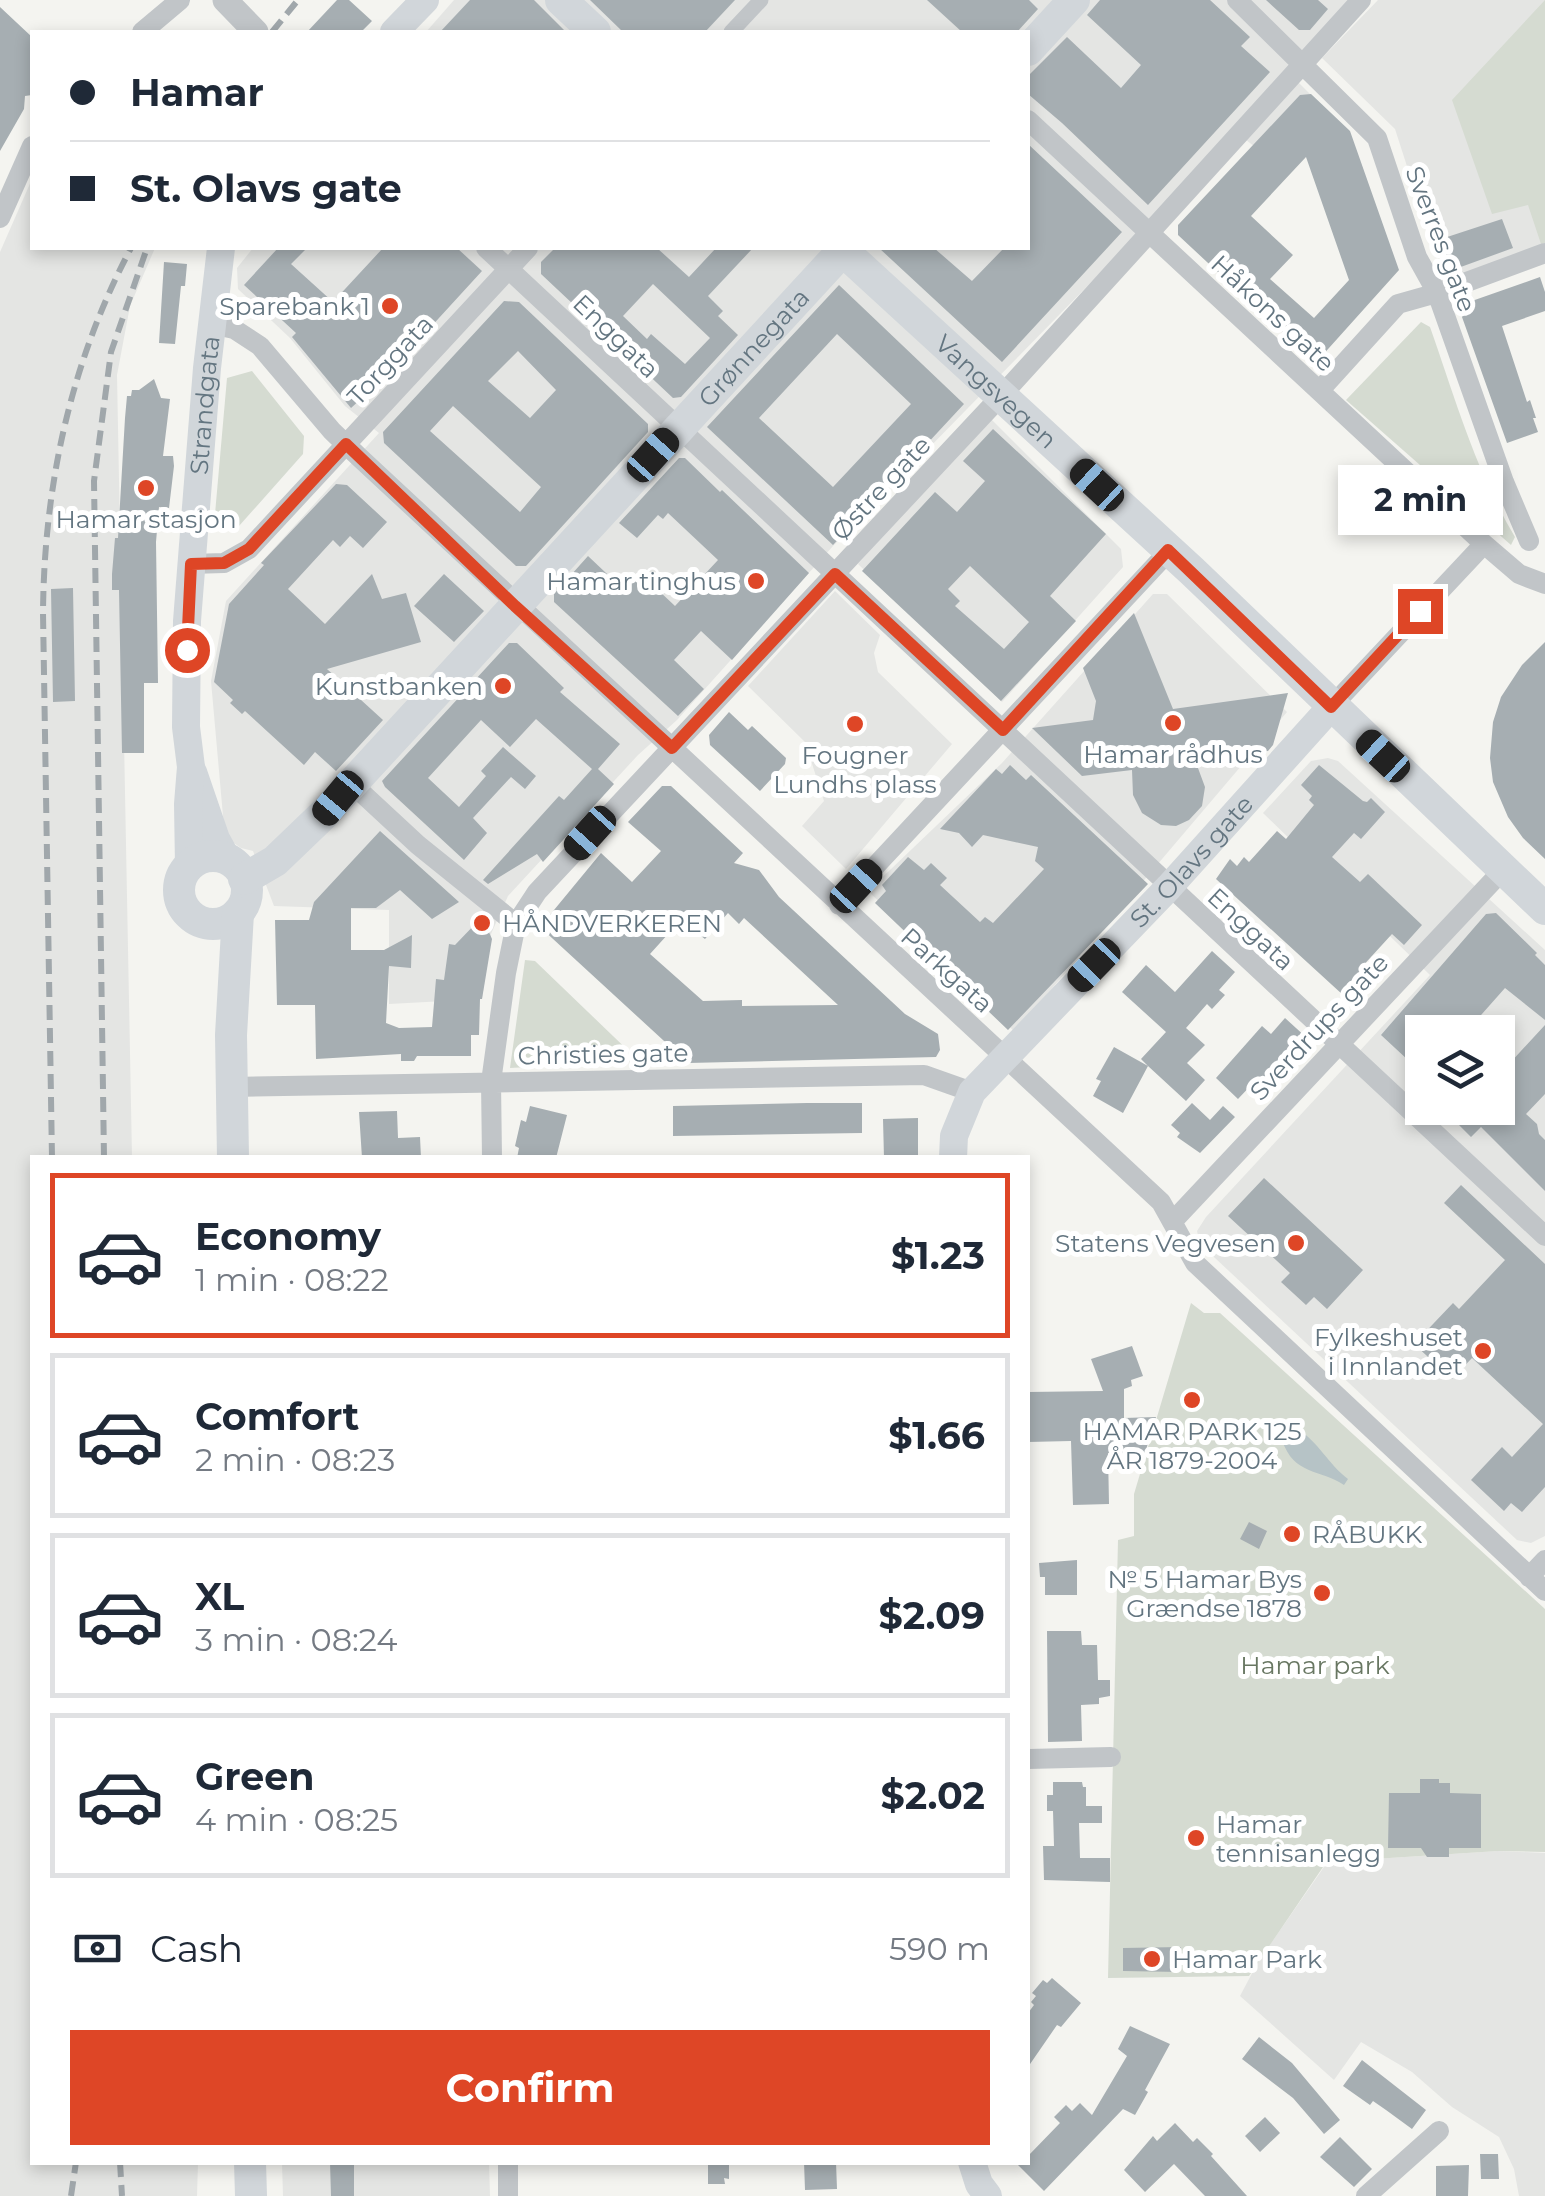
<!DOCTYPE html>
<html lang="en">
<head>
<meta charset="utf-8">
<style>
  :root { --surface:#fff; --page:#f6f6f7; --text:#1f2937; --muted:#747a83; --line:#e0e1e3; --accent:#de4626 }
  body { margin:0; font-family:Montserrat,sans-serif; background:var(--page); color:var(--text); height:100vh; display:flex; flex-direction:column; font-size:38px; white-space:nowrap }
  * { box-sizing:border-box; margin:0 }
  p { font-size:32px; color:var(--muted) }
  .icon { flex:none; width:55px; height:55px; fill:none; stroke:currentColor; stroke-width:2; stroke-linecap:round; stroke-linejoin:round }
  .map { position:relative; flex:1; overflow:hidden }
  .panel { position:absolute; left:30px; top:1155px; width:1000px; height:1010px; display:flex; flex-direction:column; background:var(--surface); border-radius:0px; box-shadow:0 5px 15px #0003 }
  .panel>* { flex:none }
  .banner { position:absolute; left:30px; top:30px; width:1000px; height:220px; border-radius:0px; box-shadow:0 5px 15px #0003; display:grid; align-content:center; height:220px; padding:0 40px; background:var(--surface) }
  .controls { position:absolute; left:1405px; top:1015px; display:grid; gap:20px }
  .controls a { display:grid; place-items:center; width:110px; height:110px; border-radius:0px; background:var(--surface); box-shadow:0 5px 15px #0003; font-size:50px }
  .end { position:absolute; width:45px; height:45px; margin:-22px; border:12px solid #de4626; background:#fff; box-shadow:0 0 0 5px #fff }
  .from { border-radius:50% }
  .bubble { position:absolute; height:70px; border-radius:0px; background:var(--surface); box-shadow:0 5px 15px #0003; font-size:32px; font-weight:700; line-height:70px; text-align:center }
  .car { position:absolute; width:30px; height:60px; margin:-30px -15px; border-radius:12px; box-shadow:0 0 8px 2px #0007; background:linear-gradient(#222 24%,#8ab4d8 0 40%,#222 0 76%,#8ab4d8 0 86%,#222 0) }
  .banner b { display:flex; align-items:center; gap:35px; height:95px; font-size:38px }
  .banner b+b { border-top:2px solid var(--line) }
  .banner i { width:25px; height:25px; background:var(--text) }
  ul { padding:18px 0 0; list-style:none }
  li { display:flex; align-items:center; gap:30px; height:165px; margin:0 20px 15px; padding:0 20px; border:5px solid var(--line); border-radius:0px }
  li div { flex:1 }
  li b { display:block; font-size:38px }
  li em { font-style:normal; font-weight:700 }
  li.current { border-color:var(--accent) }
  li>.icon { width:90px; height:90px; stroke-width:1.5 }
  .pay { display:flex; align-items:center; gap:25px; height:110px; padding:0 40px; font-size:38px }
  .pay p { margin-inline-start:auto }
  .cta { display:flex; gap:20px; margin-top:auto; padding:20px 40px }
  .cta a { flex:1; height:115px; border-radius:0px; background:var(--accent); color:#fff; font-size:40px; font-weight:700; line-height:115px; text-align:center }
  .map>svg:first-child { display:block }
</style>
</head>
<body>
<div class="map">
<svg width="1545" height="2196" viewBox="0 0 1545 2196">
  <rect width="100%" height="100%" fill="#f4f4f0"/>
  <path fill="#e4e5e3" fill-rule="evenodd" d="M454 0H1364L1294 78 1337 121 1287 172 1241 136 1150 222 967 409 833 546 677 720 638 755 508 896 491 934 482 999 389 1004V910L274 906 253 851 241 848 228 839 224 827 211 681 226 601 379 433 345 406 290 338 238 289 237 268 253 248H1028V32H426Z
    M1378 0H1545V257L1464 284 1434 250 1395 129 1322 58Z
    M32 179V248H155L130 306 117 375 132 1157 32 1158V2162L198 2163 197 2196H0V252Z
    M987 415 1121 549 1123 567 1002 702 858 564Z
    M835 591 880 635 874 653 878 672 952 744 846 869 802 826 824 801 805 742 748 686Z
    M1153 594H1167L1287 712 1015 1032 868 891 1002 763Z
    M1328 758 1338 761 1545 950V1536L1531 1543 1517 1540 1200 1244 1197 1231 1206 1217 1430 975 1263 813 1311 761ZM1422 1032H1498V1108H1422Z
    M1498 1851 1545 1853V2196H1519L1514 2169 1499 2137 1452 2107 1412 2072 1361 2042 1334 2080 1240 1996 1258 1962 1324 1867 1343 1861Z
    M282 2163H489L490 2196H283Z"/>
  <path fill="#d5dbd1" d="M1545 0V243L1541 244 1528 205 1492 214 1452 100Z
    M1421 322 1430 327C1455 398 1476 472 1515 537L1511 545 1346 400Z
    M252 371 304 436 303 454 239 526 229 528 215 514 227 378Z
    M525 960 535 961 639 1061 510 1068Z
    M1191 1303 1204 1313H1220L1545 1609V1852L1498 1851 1343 1861 1323 1867 1249 1976 1108 1978 1118 1540 1134 1536V1494Z"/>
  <path fill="#b6c3c6" d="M1296 1428C1319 1442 1328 1464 1348 1479L1344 1485C1321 1469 1294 1476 1282 1440L1286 1430Z"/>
  <path fill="#a6aeb2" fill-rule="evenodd" d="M337 0H349L372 21 361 32H307Z
    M470 0H534L566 32H440Z
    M590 0H735L705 32H623Z
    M927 0H1029L1038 9 1017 32H962Z
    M1100 0H1210L1250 37 1241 46 1270 72 1148 205 1062 123 1028 94V76L1067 37 1121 88 1141 65 1087 15Z
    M1266 0H1318L1328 9 1310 30H1299Z
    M0 7 32 37V95L25 96 24 109 0 151Z
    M1311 94 1350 131 1399 270 1320 358H1310L1178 235V225L1300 95ZM1306 157 1349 280 1314 318 1270 279 1293 255 1251 216Z
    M1028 144 1122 232 1002 362 879 248H934L972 281 1004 248H1028Z
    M1502 219 1513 248 1447 272 1438 240Z
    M278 248H307L291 264 333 302 383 248H457L482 271 385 377 351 408 292 337 296 333 244 285Z
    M555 248H657L689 277 716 248H753L708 296 723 311 718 316 738 335 681 397 673 398 541 274V262ZM653 284 710 338 685 364 651 334 647 339 623 316Z
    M164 262 187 264 185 286H181L175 344 159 343Z
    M1540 277 1545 292V311L1502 326 1527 402 1530 400 1536 418H1533L1538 432 1507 443 1462 317 1469 302Z
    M839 285 964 404 833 545 707 427ZM837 334 911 404 833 487 759 418Z
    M504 301 519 302 648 424V432L526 566H516L384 443 383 432ZM518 351 556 390 530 418 488 381ZM453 406 541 487 520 512 430 431Z
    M154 379 161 398 170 399 163 456H173L174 466 169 508 159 507 156 542 158 683H144V753H122L119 590H112V574L115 538H118L125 418 127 396H131L132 390H139Z
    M993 429 1106 534 1050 596 1076 621 1001 701 862 571 935 492 957 512 985 481 963 461ZM970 566 1029 622 1004 649 955 606 960 601 948 589Z
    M679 458H685L720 492 722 490 809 573 732 660 701 631 674 660 704 689 678 716 554 602V594L588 556 624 590 640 573 675 606 718 560 668 513 663 519 658 515 637 538 619 523Z
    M336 484 347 485 387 522 363 548 350 536 340 547 333 540 288 589 325 624 372 574 382 599 406 593 421 642 327 669 383 720 336 771 315 752 304 765 245 711 242 714 230 703 233 700 214 682 229 604 264 565 261 563Z
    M444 574 484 611 454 642 414 606Z
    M73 588 75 701 53 702 51 589Z
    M1134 613 1173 709 1288 693 1273 745 1268 751 1195 760 1205 787 1202 806 1189 820 1176 826 1161 825 1142 813 1133 795 1132 770 1082 776 1032 728 1093 720 1096 701 1083 668Z
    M1545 642V859L1523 838 1508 817 1493 782 1490 758 1493 722 1501 697 1522 665Z
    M509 643H517L564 688 560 692 620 744 598 769 614 784 543 862 537 854 488 884 483 880 559 796 564 800 592 769 536 719 510 747 481 720 428 778 459 807 486 776 481 771 503 747 536 776 525 789 511 777 473 818 487 833 464 860 385 787 382 781Z
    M729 712 748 730 752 726 786 758 785 764 760 791 710 745 709 735Z
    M1010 765 1026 780 1031 775 1148 884 1008 1030 875 903 886 891 882 885 908 857 924 870 931 863 947 878 940 885 980 922 985 917 993 923 1044 869 1035 861 1038 847 983 835 972 847 959 833 940 829 996 769 1002 774Z
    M1319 765 1363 801 1367 802 1371 798 1385 812 1361 839 1354 833 1332 857 1360 882 1368 874 1422 925 1404 945 1392 934 1360 969 1363 971 1358 977 1362 980 1348 995 1346 992 1343 995 1216 879 1230 859 1237 866 1244 857 1249 862 1277 831 1286 839 1314 805 1309 800 1312 796 1301 785Z
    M662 786H671L743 853 734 863 759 870 779 897 905 1014 938 1034 940 1050 936 1057 688 1063 540 927 601 853 632 882 661 851 628 822ZM728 913 739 924 744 918 838 1005 742 1006V1000L703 1001 650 954 678 923 689 934 693 930 705 939Z
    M380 831 459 902 432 919 400 890 376 908H351V950H384L412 935 411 968 389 966 386 1023 399 1028 432 1027 436 979 444 980 449 944 455 945 479 920 488 930 492 939 482 999H480L479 1035H471V1056H417L414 1061H401V1054L316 1059 315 1005H277L275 920H309L314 902Z
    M1496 913 1537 953 1535 955 1545 965V1020L1505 988 1466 1032H1422V1073L1381 1035 1486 914Z
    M1212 951 1235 972 1219 990 1225 995 1212 1009 1207 1004 1186 1028 1205 1045 1187 1063 1205 1080 1186 1101 1148 1066 1123 1113 1093 1096 1101 1081 1096 1079 1114 1047 1148 1066 1141 1059 1166 1032 1122 992 1146 965 1175 992Z
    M1285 1018 1307 1038 1261 1086 1255 1081 1238 1099 1216 1078 1262 1026 1271 1034Z
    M1545 1025V1094L1526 1114 1537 1124 1539 1134 1545 1140V1191L1481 1127 1471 1137 1459 1125 1475 1108H1498V1076Z
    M807 1103H862V1133L673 1136V1106Z
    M1192 1103 1210 1120 1223 1106 1235 1117 1200 1153 1177 1137 1180 1133 1171 1125Z
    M530 1106 567 1115 556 1158H517L519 1148 515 1146 521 1120 526 1122Z
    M397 1111 398 1138 420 1137 421 1158H362L359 1112Z
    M918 1118V1158H884L883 1119Z
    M1264 1178 1363 1270 1327 1309 1314 1297 1306 1305 1281 1282 1290 1273 1228 1216Z
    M1461 1185 1545 1264V1487L1522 1512 1511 1503 1504 1511 1471 1480 1502 1447 1512 1457 1543 1424 1472 1358 1452 1379 1414 1344 1453 1303 1459 1309 1505 1260 1444 1203Z
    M1132 1346 1143 1376 1131 1380 1132 1386 1124 1389V1418L1156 1417 1142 1463 1108 1453 1109 1504 1073 1505 1071 1441 1028 1442V1392L1103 1391 1091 1359Z
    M1249 1522 1267 1531 1259 1549 1240 1539Z
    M1077 1560V1595H1045V1577H1040L1039 1563Z
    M1047 1631H1081L1082 1645H1097L1098 1680H1110V1696L1099 1698V1704L1081 1705 1082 1741 1048 1742Z
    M1420 1779H1439V1783H1450V1793L1481 1794V1848H1449V1857H1427L1421 1848H1388L1389 1793H1420Z
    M1053 1782H1082L1083 1787H1086V1806H1102V1823H1079L1080 1858H1110V1882L1044 1880 1043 1846H1054L1053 1811H1047V1795H1053Z
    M1181 1947 1180 1972 1123 1971V1948Z
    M1052 1978 1081 2003 1061 2027 1057 2025 1028 2067V2013L1034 2005 1031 2002 1036 1996 1032 1993 1043 1980 1047 1983Z
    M1130 2026 1170 2044 1145 2090 1148 2092 1135 2115 1123 2109 1044 2191 1018 2165 1028 2162V2156L1060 2123 1054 2117 1066 2105 1072 2111 1080 2103 1092 2115 1127 2056 1118 2049Z
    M1259 2037 1292 2063 1340 2120 1324 2134 1293 2098 1242 2059Z
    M1362 2060 1426 2110 1412 2129 1386 2110 1373 2101 1370 2105 1343 2086Z
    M1265 2117 1280 2133 1260 2152 1245 2136Z
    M1175 2123 1193 2142 1197 2138 1213 2154 1211 2156 1247 2196H1205L1174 2164 1145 2192 1124 2170 1153 2136 1157 2141Z
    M1340 2137 1372 2169 1354 2187 1320 2157Z
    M1480 2154H1498L1499 2179H1481Z
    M330 2162H354V2196H331Z
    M708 2162H729V2179L724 2178 725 2184H708Z
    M804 2162H836L837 2189 805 2190Z
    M1469 2165 1468 2196H1436V2166Z"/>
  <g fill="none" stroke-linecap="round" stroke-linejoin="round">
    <path stroke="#c1c5c8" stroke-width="15" d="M731 32 761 0"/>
    <path stroke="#c1c5c8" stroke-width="20" d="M1237 0 1377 138 1417 257 1437 293 1504 482 1529 541
      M142 32 180 0
      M1028 120 1484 544 1519 574 1545 584
      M0 218 32 146
      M486 248 1545 1236
      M211 324 234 329 260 346 332 431 359 457 1161 1202 1195 1263 1545 1591
      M1320 390 1398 304 1437 293 1545 253
      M191 564 224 563 249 549 528 248
      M1331 707 1484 544
      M350 782 418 845 516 924
      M839 905 1169 551
      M232 1087 924 1075 972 1092
      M492 1158 491 1082 506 973 516 924 537 892 1001 396 1361 0
      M1173 1221 1504 869
      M1529 1577 1545 1560
      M1028 1759 1111 1757
      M508 2162V2196
      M1366 2196 1439 2131"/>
    <path stroke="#c1c5c8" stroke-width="25" d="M225 0 256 32"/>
    <g stroke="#d1d6da" stroke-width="28">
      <path d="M394 32 425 0"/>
      <path d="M193 772 216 839 227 859"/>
      <path id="s1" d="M189 866 188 804 191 767 186 727 187 621 207 368 221 248"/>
      <path id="s2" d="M953 1158 954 1136 972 1092 1169 887 1331 707"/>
      <path d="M972 2162 979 2184 988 2196"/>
    </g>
    <g stroke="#d1d6da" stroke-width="32">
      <path d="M1028 50 1074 0"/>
      <circle cx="213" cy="890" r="34"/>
      <path id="s3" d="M244 879 275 861 325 813 845 248"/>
      <path d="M233 1158 231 1035 238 913"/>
      <path d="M250 2162 251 2196"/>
    </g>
    <g stroke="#d1d6da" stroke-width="32">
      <path d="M561 0 595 32"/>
      <path id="s4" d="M840 248 1192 571 1545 909"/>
    </g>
    <path stroke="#a0a7ab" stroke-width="6" stroke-dasharray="15 8" stroke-linecap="butt" d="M272 32 298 0
      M52 1158 43 613C44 485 71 361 131 248
      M104 1158 94 481 111 352 147 248
      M120 2162 122 2196
      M71 2196 76 2162"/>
  </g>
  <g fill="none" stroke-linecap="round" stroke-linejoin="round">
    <path stroke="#de4626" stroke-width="12" d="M187 650 191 564 224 563 249 549 346 444 515 606 672 748 835 574 1003 730 1168 550 1331 707 1420 611"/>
  </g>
  <g fill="#de4626" stroke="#fff" stroke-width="4">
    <circle cx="390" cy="306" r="10"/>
    <circle cx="146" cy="488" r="10"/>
    <circle cx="756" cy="581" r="10"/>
    <circle cx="503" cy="686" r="10"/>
    <circle cx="1173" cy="723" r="10"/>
    <circle cx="855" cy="724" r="10"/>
    <circle cx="482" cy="923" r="10"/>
    <circle cx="1296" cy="1243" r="10"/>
    <circle cx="1483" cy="1351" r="10"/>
    <circle cx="1192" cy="1400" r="10"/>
    <circle cx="1292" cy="1534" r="10"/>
    <circle cx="1322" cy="1593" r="10"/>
    <circle cx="1196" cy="1838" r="10"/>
    <circle cx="1152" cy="1959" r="10"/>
  </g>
  <g text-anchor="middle" stroke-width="10" stroke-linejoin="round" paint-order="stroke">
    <g font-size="25" fill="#637580" stroke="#fff">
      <text transform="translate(1441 239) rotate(69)" y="9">Sverres gate</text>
      <text transform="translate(1273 313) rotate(43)" y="9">Håkons gate</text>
      <text transform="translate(616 336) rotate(44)" y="9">Enggata</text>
      <text dy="9" stroke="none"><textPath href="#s3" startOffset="738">Grønnegata</textPath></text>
      <text transform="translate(390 360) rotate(-47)" y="9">Torggata</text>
      <text dy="9" stroke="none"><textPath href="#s4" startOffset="212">Vangsvegen</textPath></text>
      <text dy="9" stroke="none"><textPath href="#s1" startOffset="462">Strandgata</textPath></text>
      <text transform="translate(881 488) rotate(-47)" y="9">Østre gate</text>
      <text dy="9" stroke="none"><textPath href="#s2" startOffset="388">St. Olavs gate</textPath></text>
      <text transform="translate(1251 929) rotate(43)" y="9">Enggata</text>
      <text transform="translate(947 970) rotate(42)" y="9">Parkgata</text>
      <text transform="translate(1319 1027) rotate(-47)" y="9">Sverdrups gate</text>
      <text transform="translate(603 1054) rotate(-1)" y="9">Christies gate</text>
    </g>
    <g font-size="25" fill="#637580" stroke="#fff" text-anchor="end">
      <text x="370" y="315">Sparebank 1</text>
      <text x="146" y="528" text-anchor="middle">Hamar stasjon</text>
      <text x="736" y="590">Hamar tinghus</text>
      <text x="483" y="695">Kunstbanken</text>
      <text x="1173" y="763" text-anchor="middle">Hamar rådhus</text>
      <text x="855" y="764" text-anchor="middle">Fougner<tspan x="855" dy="29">Lundhs plass</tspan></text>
      <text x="502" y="932" text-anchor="start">HÅNDVERKEREN</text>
      <text x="1276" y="1252">Statens Vegvesen</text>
      <text x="1463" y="1346">Fylkeshuset<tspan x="1463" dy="29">i Innlandet</tspan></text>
      <text x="1192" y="1440" text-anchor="middle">HAMAR PARK 125<tspan x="1192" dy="29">ÅR 1879-2004</tspan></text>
      <text x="1312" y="1543" text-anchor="start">RÅBUKK</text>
      <text x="1302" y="1588">№ 5 Hamar Bys<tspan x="1302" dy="29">Grændse 1878</tspan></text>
      <text x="1216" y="1833" text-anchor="start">Hamar<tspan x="1216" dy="29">tennisanlegg</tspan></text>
      <text x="1172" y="1968" text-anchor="start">Hamar Park</text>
    </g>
    <g font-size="25" fill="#687762" stroke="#fff">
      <text x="1315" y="1674">Hamar park</text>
    </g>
  </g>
</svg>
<div class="controls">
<a><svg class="icon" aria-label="layers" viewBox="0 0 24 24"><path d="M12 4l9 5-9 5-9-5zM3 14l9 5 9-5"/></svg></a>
</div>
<i class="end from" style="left:187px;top:650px"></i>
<i class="end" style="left:1420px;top:611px"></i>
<div class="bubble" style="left:1338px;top:465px;width:165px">2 min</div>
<i class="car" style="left:653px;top:455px;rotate:42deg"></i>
<i class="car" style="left:1097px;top:485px;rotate:313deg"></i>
<i class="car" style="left:1383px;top:756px;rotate:313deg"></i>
<i class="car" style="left:338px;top:798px;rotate:220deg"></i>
<i class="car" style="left:590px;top:833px;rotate:222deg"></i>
<i class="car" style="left:856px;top:886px;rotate:43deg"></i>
<i class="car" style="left:1094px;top:965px;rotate:224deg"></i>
<div class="banner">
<b><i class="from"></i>Hamar</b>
<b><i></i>St. Olavs gate</b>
</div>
<section class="panel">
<ul>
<li class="current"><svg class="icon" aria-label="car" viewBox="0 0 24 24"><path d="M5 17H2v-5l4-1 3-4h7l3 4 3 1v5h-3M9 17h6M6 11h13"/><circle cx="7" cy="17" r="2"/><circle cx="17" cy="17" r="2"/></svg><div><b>Economy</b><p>1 min · 08:22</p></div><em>$1.23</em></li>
<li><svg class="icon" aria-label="car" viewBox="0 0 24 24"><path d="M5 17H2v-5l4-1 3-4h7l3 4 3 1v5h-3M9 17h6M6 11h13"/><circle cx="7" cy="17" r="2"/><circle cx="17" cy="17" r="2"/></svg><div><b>Comfort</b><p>2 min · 08:23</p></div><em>$1.66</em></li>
<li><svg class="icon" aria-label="car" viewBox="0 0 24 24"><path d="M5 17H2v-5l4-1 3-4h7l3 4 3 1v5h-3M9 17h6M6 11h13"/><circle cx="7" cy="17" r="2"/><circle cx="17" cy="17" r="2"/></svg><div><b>XL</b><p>3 min · 08:24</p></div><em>$2.09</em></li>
<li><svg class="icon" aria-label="car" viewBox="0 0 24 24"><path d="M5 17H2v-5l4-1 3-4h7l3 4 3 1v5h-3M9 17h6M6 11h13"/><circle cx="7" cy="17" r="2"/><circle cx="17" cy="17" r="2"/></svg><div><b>Green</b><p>4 min · 08:25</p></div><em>$2.02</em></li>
</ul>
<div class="pay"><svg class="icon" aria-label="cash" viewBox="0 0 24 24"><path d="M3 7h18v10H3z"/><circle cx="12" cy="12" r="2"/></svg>Cash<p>590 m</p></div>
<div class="cta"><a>Confirm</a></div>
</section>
</div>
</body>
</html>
